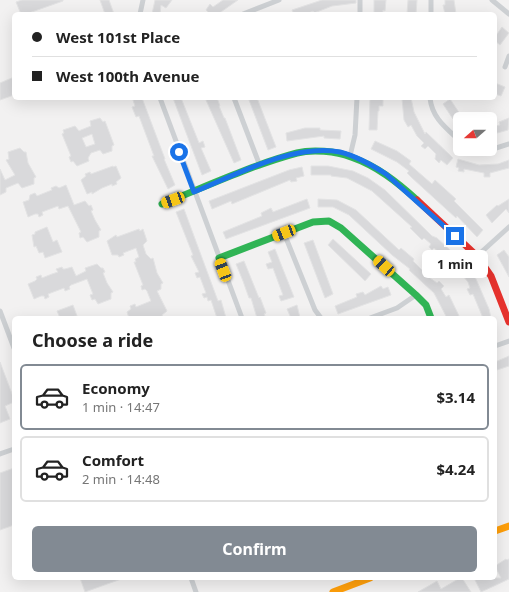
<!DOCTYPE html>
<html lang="en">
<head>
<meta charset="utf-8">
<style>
  :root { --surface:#fff; --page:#f6f6f6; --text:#222; --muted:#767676; --line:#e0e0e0; --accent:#828a93 }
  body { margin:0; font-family:"Noto Sans",sans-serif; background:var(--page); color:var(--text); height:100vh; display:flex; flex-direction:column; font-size:15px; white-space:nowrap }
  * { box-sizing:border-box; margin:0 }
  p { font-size:13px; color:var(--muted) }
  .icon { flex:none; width:22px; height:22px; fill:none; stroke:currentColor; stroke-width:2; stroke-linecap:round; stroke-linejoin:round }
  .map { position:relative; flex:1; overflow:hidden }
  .drawer { position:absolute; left:12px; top:316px; width:485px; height:264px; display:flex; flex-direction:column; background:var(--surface); border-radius:6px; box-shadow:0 4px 16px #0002 }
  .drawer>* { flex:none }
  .banner { position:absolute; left:12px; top:12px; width:485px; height:88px; border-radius:6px; box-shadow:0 4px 16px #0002; display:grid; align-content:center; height:88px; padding:0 20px; background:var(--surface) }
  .needle { width:26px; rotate:249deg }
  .controls { position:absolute; left:453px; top:112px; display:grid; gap:8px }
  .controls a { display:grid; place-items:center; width:44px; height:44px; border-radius:6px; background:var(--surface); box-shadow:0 4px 16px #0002; font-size:20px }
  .end { position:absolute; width:18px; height:18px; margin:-9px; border:5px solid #1a73e8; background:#fff; box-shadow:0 0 0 2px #fff }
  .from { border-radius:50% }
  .bubble { position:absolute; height:28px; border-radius:6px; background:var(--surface); box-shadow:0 4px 16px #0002; font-size:13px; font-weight:700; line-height:28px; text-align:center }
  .car { position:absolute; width:12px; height:24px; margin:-12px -6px; border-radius:5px; box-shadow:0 0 3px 1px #0007; background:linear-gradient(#f5c518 24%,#345 0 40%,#f5c518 0 76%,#345 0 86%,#f5c518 0) }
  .banner b { display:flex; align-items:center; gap:14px; height:38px; font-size:15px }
  .banner b+b { border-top:1px solid var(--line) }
  .banner i { width:10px; height:10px; background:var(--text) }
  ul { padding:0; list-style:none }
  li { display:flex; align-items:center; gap:12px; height:66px; margin:0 8px 6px; padding:0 12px; border:2px solid var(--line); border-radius:6px }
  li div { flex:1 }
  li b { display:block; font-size:15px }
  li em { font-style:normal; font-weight:700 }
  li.current { border-color:var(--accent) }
  li>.icon { width:36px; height:36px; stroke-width:1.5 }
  h2 { padding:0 20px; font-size:18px; line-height:48px }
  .primary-button { display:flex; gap:8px; margin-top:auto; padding:8px 20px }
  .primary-button a { flex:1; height:46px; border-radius:6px; background:var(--accent); color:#fff; font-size:16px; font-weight:700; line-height:46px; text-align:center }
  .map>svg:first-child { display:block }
</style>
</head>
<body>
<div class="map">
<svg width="509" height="592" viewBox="0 0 509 592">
  <rect width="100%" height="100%" fill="#f2f1f1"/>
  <path fill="#d9d9db" stroke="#e3e3e4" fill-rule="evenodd" d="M22 0H63V1L26 14H21L16 2Z
    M100 0H109L114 14H105Z
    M155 0H172L166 8 161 5 160 14H152Z
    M223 0H238L218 14H207L208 12 206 10 210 4 213 7Z
    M322 0H356V3L332 6 314 13 313 11 306 14H294L292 10Z
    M374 0H386L385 11 383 10V14H374Z
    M408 0H417L416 14H407Z
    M445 0H454L456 14H445L443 5H445Z
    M502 27 509 33 500 45 495 41V37Z
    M14 77V95L0 100V83Z
    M495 83 505 87 501 96 495 94Z
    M137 98H142L165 159H164L175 185 168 189 152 156H154L139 116 136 117 132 107 135 106 133 100Z
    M173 98H181L199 143 203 141 205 147 201 148 211 171 202 175Z
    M211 98H217L220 106H219L224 118H225L241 160 234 163 206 100Z
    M257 98 276 147 268 150 249 100Z
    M370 98H383V106H379V111H378L377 130H369Z
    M402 98H411L414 112 425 134 426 132 453 158 447 165 441 160 439 163 435 159 436 154 428 146 425 149 421 146 424 143 417 136 411 125 408 127 404 120Z
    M450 99 460 114 453 119 443 104Z
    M100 118 103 122 105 121 114 145 112 146V151L103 154 100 150 91 153 88 158 89 161 77 166 73 161 71 162 69 157 71 156 62 134 64 133 63 130 75 126 79 131 81 130 91 126 90 121ZM92 134 95 144 86 147 82 138Z
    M509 118 508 130 490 135V127L500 125 499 122Z
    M305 128H320V130L341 131 340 139 324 138V136L287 141 286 133Z
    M375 141 397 151 411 161 409 164 432 184 435 180 456 199 454 201 483 230 477 237 457 216 456 218 411 177 407 173 409 171 397 162 371 149Z
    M20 148 24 152H26L28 163 36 177 34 178V184L22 188 18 183 6 188V192L0 195V169L5 180 15 175 6 160 9 159 8 152Z
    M458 159 479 165 498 164 509 160V168L490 173V177H484V173L464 169V172L458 171 459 168 456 167Z
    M113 166V167L116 166 121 178 116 182 117 184 112 186V184L102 188 92 194V192L87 194 81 180 86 176 85 174 90 172 91 174Z
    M311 166H328L353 171 368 178 385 190 432 236 437 238 462 261 476 279 489 309 491 318H483L473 294 470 295 467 289 470 288 468 282 455 266 434 248 432 250 429 247 431 244 424 238 422 240 410 228 412 227 372 191 347 178 331 176V175H311Z
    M302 167 304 176 296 178 297 181 291 182 290 180 232 204 231 201 212 209 209 201 289 170Z
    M66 185 74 205 85 201 89 206 91 205 93 210 91 211 95 220 101 230 99 231V237L87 242 83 237 80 238 79 233 81 232 68 206 59 209 58 206 42 212 43 215 39 217 38 214H35L28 217 23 202 29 200 30 195 35 193 37 196 52 190 51 188 56 186 59 188Z
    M307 199 310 208 226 239 223 232 262 216 261 213 271 208 273 212Z
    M318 199 337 200 356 210 399 250 401 248 414 259 413 261 430 278 437 283 439 281 444 286 441 289 446 297 449 295 460 318H447L434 293 409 270 410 269 392 255 349 215 333 207H318Z
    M509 199V213L506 209 492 223 486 215 497 205 498 206Z
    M184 209 218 301 221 300 226 318H217L211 300 208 301 207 297 204 298 202 294 206 293 200 277 197 278 195 273 199 272 191 256 193 255 176 212Z
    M47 227 53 242 57 240 62 252 45 258 43 252 39 253 36 246 34 247 32 235 35 234V232Z
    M139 229 140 231 143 229 147 241 143 245 146 254 151 259 153 258 157 273 163 283 161 284V289L157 291 167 311 162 315 163 318H129L127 312 131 309 130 306 135 304 136 307 151 301 147 291 145 289 142 290 141 286 143 285 134 262H136L135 259 139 257 136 248 123 253 124 255 119 257 118 255H112L107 241 116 235 117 237Z
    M333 239 371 274 365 281 328 245Z
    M313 240 333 294 325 298 304 243Z
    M275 249 294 297 281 301 279 296 283 295 273 268 268 269 266 264 272 262 268 252Z
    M504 250 509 257V277L497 255Z
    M244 261 259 298 260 297 266 313 264 314 266 318H257L251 298H249L243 281 236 264Z
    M97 264 101 268H103L105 272 103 273 107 283 113 292 111 293V299L98 304 95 299 92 300 90 295 93 294 87 279 71 285 69 287 70 289 65 291 64 288 48 294 49 297 45 299 44 296H41L34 299 28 284 35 281 37 279 36 277 41 275 42 278 52 274 58 272 56 269 62 267 63 269H65L72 267 76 276 86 271 85 268Z
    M381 286 383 289 388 287 391 295 338 314 335 306 357 297 356 294 363 292 365 295Z
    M73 305 77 316 60 318 57 311Z
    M297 305 300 318H291L287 309Z
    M509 356V366L497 370 495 362Z
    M0 362 14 399V402L5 406 10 419 0 423Z
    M14 468V525L0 530V473Z
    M506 559 507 560 509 559V579L481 592 474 578H501L495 566Z
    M80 578H124L85 592Z
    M460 578H462L471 592H418L437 581 441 589Z"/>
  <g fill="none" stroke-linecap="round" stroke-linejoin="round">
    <path stroke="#cdd0d3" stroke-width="5" d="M492 0 509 14
      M140 14 143 0
      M243 14 279 0
      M360 14V0
      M431 14V0
      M505 67 509 56
      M160 98 242 318
      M234 98 260 166
      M430 98C432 118 446 128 460 141
      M476 149 490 150 509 144
      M350 156 355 135 357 98
      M284 233 315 310 321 318
      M477 256 509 227
      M0 311 14 348
      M370 318 397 308 416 295
      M495 346 509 341
      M0 454 14 449
      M191 578 196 592"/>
    <path stroke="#30b455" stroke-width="7" d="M162 204C205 187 252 165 297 153 312 149 336 151 351 157 377 166 397 182 417 200
      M219 258 313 222 329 221 341 228 416 295 426 305 431 318"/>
    <path stroke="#ff9f0a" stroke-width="7" d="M495 531 509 526
      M333 592 370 578"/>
    <path stroke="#e5322d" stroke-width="7" d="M417 200 477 256 491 276 509 322"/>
  </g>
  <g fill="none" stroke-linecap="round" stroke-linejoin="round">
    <path stroke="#1a73e8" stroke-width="5" d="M179 152 194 192C236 175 293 143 340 152 356 156 372 165 386 174L455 236"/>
  </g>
</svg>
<div class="controls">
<a><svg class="needle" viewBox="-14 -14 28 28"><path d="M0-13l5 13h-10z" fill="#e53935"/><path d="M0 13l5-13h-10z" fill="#767676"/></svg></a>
</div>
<i class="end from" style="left:179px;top:152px"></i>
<i class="end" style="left:455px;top:236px"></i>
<div class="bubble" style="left:422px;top:250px;width:66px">1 min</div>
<i class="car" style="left:173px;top:200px;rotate:250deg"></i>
<i class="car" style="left:284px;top:233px;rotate:249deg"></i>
<i class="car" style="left:384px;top:266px;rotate:312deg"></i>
<i class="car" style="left:223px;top:270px;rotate:339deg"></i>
<div class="banner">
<b><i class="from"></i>West 101st Place</b>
<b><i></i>West 100th Avenue</b>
</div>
<section class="drawer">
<h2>Choose a ride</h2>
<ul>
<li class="current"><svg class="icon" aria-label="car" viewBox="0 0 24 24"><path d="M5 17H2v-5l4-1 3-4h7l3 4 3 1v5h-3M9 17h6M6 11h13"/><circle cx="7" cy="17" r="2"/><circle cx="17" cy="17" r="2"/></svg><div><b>Economy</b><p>1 min · 14:47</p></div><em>$3.14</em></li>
<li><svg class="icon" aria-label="car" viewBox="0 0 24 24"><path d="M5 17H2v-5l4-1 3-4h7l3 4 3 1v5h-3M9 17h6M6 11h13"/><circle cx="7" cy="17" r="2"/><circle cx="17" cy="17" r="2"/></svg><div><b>Comfort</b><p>2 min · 14:48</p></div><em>$4.24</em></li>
</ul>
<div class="primary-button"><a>Confirm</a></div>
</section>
</div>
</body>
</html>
